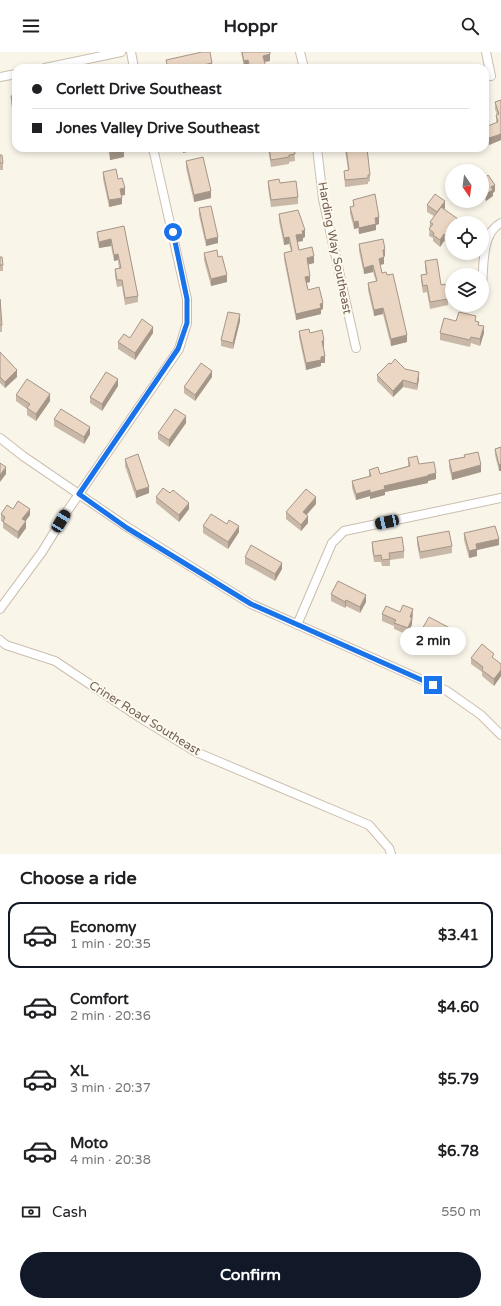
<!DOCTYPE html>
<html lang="en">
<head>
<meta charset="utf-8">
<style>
  :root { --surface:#fff; --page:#f6f6f6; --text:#202124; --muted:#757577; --line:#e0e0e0; --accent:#111827 }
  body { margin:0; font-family:"Varela Round",sans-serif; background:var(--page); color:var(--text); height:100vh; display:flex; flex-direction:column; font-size:15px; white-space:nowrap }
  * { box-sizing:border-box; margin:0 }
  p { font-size:13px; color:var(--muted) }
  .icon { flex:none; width:22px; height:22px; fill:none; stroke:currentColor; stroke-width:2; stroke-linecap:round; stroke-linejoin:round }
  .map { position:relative; height:802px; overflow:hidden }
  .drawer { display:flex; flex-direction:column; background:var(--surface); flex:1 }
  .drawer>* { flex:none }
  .guide { position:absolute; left:12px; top:12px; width:477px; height:88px; border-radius:12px; box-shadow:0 2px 6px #0003; display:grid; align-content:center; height:88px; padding:0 20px; background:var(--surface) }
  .needle { width:26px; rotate:166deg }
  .buttons { position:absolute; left:445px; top:112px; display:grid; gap:8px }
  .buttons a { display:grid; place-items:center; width:44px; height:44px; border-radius:50%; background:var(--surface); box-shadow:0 2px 6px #0003; font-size:20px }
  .end { position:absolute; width:18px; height:18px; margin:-9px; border:5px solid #1a73e8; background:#fff; box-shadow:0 0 0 2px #fff }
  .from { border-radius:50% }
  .bubble { position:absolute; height:28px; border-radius:14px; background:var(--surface); box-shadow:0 2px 6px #0003; font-size:13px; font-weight:800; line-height:28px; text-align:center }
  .car { position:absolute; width:12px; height:24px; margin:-12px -6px; border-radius:5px; box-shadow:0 0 3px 1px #0007; background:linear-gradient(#222 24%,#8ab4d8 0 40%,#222 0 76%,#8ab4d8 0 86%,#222 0) }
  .guide b { display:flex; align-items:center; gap:14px; height:38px; font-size:15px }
  .guide b+b { border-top:1px solid var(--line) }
  .guide i { width:10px; height:10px; background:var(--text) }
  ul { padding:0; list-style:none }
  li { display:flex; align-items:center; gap:12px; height:66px; margin:0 8px 6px; padding:0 12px; border:2px solid transparent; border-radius:12px }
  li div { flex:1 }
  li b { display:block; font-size:15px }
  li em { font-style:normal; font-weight:800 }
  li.selected { border-color:var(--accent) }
  li>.icon { width:36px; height:36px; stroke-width:1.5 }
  h2 { padding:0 20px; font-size:18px; line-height:48px }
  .pay { display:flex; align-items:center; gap:10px; height:44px; padding:0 20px; font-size:15px }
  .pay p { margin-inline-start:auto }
  .action { display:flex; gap:8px; margin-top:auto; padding:8px 20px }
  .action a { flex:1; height:46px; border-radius:24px; background:var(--accent); color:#fff; font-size:16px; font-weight:800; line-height:46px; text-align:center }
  header { display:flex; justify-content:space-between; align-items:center; height:52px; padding:0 20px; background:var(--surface); font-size:18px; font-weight:800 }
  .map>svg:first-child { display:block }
</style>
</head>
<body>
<header><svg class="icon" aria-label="menu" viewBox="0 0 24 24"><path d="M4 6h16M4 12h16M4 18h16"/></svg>Hoppr<svg class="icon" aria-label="search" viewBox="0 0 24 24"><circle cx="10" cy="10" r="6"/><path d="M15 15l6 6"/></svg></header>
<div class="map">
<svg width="501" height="802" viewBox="0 0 501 802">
  <rect width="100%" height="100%" fill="#faf5e9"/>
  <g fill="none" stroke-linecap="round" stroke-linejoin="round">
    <defs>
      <path id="minor" d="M131 0 134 16
        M300 0 304 16
        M486 0 491 24
        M45 16 121 0
        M0 25 16 22
        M317 96 323 147 356 296
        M482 234C484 214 481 181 501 171
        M0 386 23 404 127 475 251 552 447 639 481 663 501 683
        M0 557 42 500 68 458 179 297 187 271V247L153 96
        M297 573 332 491 344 479 501 446
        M0 588 6 593 55 609 139 665 196 700 369 773 389 796 391 802"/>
    </defs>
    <use href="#minor" stroke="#cbbeb0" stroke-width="10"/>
    <use href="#minor" stroke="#fff" stroke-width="8"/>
  </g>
  <path fill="#c9b8a7" d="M241 0H270V9L264 10 266 16H248V14L244 15Z
    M16 43V73L11 51V44Z
    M501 48V88L489 93 485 82V75L496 71V63H497L495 57V50Z
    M108 96H123L124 105 110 108Z
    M268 96H294L295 109 289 110V112L271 115Z
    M343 96H368V99L367 100 370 123V129L368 130V132L345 135 344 119 348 118 345 98H344Z
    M0 103 3 111V118H0Z
    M186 109 211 146 194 150 186 116Z
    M103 120 118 127 125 143H122V152L109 155 103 127Z
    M482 121 495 139 493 141V144L486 149 484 146Z
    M268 129 280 131 298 145V152L271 155 268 135Z
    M353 148 379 172 376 173V178L359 182 358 176 354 177 350 161V155L353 154Z
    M427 153 445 156 444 157 458 171H452V191L450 193 444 189 440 195 433 189V186L429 184 430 170 434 164 427 160Z
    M199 156 218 191 206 194 199 163Z
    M279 162 305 185 303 186V189L297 190 299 198 314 211 308 212 310 230 307 231 308 238 323 257 321 258V262L296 268 284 207V201L291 199 289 192 284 193 279 169Z
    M124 174 138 244V250L125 253 122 234 117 235 115 224V217H119L118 208 114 209 111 194 99 196 97 186V180Z
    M359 192 385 204H384V212L380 213 382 221 407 290 391 294 383 262 374 264 368 238V231L376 229 373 220 364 222 359 199Z
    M204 201 218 205 227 230 211 234 204 208Z
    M0 205 3 213V219H0Z
    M425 209 441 233 448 247V253L430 257 427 240 423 241 421 229V223L426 222 425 216Z
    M0 247 2 273V280H0Z
    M240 269 233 297 221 294V288Z
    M456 269H476L484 281 480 294 471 291 470 295 440 288V281Z
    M299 279 310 281 324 295H323L325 311H321V314L306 318 299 285Z
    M153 281 135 308 118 297V290L130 286Z
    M0 300 17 325 5 336 0 331Z
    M391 312 405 317 419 327 417 338 403 335 393 345 377 329V323Z
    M212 325 195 349 184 341V335Z
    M118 334 102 359 90 351V345Z
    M16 343 50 349 36 369 27 363V357L16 349Z
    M54 367 90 382 84 392 54 374Z
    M186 371 169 395 158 387V381Z
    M501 395V419H499L495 403V397Z
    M464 403 481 420 452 428 449 415V408L464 405Z
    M408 406 419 412 436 427 428 429V431L385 440V443L370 447V444L356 448 352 436V429L369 424V418L380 422 408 414Z
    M125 407 149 441 136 446 125 414Z
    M170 441 189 457 179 470 156 451V445Z
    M316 452 306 463 308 471 301 479 286 467V460Z
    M13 457 30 463 25 469 26 476 18 487 3 476V470L1 469V462Z
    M203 474 239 480 228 497 203 481Z
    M464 481 499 493 477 498V504L469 506 464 488Z
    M417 485 452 494V501L420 507 417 492Z
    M372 490 404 499V506L390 508V514H382L381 510H374L372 497Z
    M245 505 282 517 275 529 245 512Z
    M331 542 366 550 360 561 346 554 345 556 331 549Z
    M400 560 413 563 412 566V572L408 583 394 577V574L382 569V562Z
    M422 577 461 588 454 601 422 584Z
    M471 606 494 607 501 612V624L494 634 482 624V620L471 612Z"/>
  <path fill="#a49688" d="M270 2V9L263 10V4Z
    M248 8V14L244 15V9Z
    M212 11V16H190Z
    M501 82V88L489 93V86Z
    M183 96H196V98L183 101Z
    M124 98V105L110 108V101Z
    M495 133V139L493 141V144L486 149V142L491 135Z
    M125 136V143L120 144V137Z
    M211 139V146L194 150V143Z
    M484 139V146L482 147V141Z
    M122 146V152L109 155V148Z
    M445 149V156L437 166V160Z
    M379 165V172L376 173V178L359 182V176L375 166Z
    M358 169V176L354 177V170Z
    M305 178V185L303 186V189L296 190V183L302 179Z
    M444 182V189L440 195V188Z
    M218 185V191L206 194V188Z
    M289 185V192L284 193V186Z
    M452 185V191L450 193V187Z
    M111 187V194L99 196V190Z
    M385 197V204L383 205V198Z
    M118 202V208L114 209V203Z
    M314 204V211L307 213V206Z
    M384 205V212L379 213V207Z
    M373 213V220L364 222V216Z
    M227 223V230L211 234V227Z
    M310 224V230L305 231V225Z
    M323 251V257L321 258V262L296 268V262Z
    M383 256V262L374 264V258Z
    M240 262V269L233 297V291Z
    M484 274V281L480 294V287Z
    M153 275V281L135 308V301Z
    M407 283V290L391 294V287Z
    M324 288V295L322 296V289Z
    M325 304V311H321V314L306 318V311L321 305Z
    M17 318V325L5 336V330Z
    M212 319V325L195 349V343Z
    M419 320V327L417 338V332Z
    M118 327V334L102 359V352Z
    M403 328V335L393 345V339Z
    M50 342V349L36 369V362Z
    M186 364V371L169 395V388Z
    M90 375V382L84 392V385Z
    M501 412V419H499V413Z
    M481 413V420L452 428V421Z
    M6 415V422L0 430V423Z
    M436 421V427L428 429V431L385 440V443L370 447V441L384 434Z
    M149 435V441L136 446V439Z
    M370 438V444L356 448V442Z
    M316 445V452L303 467V460Z
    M189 451V457L179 470V463Z
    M30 457V463L22 474V467Z
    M308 464V471L301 479V473Z
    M26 469V476L18 487V480Z
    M239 474V480L228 497V490Z
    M499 487V493L477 498V504L469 506V499L476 492Z
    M282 511V517L275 529V522Z
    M366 543V550L360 561V555Z
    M346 548V554L345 556V550Z
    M413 557 412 572 408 583V576L410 565Z
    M461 582V588L454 601V595Z
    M501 618V624L494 634V627Z"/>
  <path fill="#ead6c2" stroke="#a49688" d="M202 0H210L212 11 190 16H168L166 8Z
    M242 0H270V2L263 4 266 16H250L248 8 244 9Z
    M16 43V66L11 44Z
    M501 48V82L489 86 485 75 498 70 496 63 499 62 495 50Z
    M109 96H123L124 98 110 101Z
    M269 96H294L295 102 289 103V105L271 108Z
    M346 96H367L370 123H368V126L345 128 344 119 349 118Z
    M0 103H2L3 111H0Z
    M203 105 211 139 194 143 186 109Z
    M116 117 118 127 122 126 125 136 120 137 122 146 109 148 103 120Z
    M482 121H483L486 125 488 123 495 133 491 135 493 138 486 142 484 139 482 141Z
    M279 127 280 131 296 129 298 145 271 148 268 129Z
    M375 142 379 165 375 166 376 172 359 176 358 169 354 170 350 155 354 154 353 148Z
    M435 142 445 149 437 160 427 153Z
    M211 154 218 185 206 188 199 156Z
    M441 155 458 167 456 171H452V176L450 178 452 179V185L450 187 444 182 440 188 433 183 434 181 429 177 433 172 430 170Z
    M298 158 305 178 302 179 303 182 296 183 299 198 312 195 314 204 307 206 310 224 305 225 308 238 319 235 323 251 320 252 321 256 296 262 284 201 292 199 289 185 284 186 279 162Z
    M124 174 138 244 125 246 122 228H117L115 217 121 216 118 202 114 203 111 187 99 190 97 180Z
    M383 187 385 197 383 198 384 205 379 207 382 221 386 220 387 223 393 222 407 283 391 287 383 256 374 258 368 231 377 229 373 213 364 216 359 192Z
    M217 198 218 205 222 204 227 223 211 227 204 201Z
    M0 205H2L3 213H0Z
    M437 207 441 233 445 232 448 247 430 250 427 233 423 234 421 223 427 222 425 209Z
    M0 247 2 273H0Z
    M228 260 240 262 233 291 221 288Z
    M459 260 476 264 475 269 479 270 478 273 484 274 480 287 471 285 470 288 440 281 444 266 456 269Z
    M142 267 153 275 135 301 118 290 124 282 130 286Z
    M309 277 310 281 322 278 324 288 322 289 325 304 321 305V308L306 311 299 279Z
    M0 300 17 318 5 330 0 325Z
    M395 307 405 317 419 320 417 332 403 328 393 339 377 323 389 311 391 312Z
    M201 311 212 319 195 343 184 335Z
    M106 320 118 327 102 352 90 345Z
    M27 327 50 342 36 362 27 356 30 352 16 343Z
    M61 357 90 375 84 385 54 367Z
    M175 357 186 364 169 388 158 381Z
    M501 395V412L499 413 495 397Z
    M478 400 481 413 452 421 449 408 465 405 464 403Z
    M138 402 149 435 136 439 125 407Z
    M417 404 419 412 434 410 436 421 428 423V424L384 434 385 437 370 441V438L356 442 352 429 371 424 369 418 378 415 380 422 410 414 408 406Z
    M0 411 6 415 0 423Z
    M163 436 170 441 173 438 189 451 179 463 156 445Z
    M306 437 316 445 303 460 308 464 301 473 286 460Z
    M18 449 30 457 22 467 26 469 18 480 3 470 5 465 1 462 7 453 13 457Z
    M211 462 227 472 229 468 239 474 228 490 203 474Z
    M495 474 499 487 476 492 477 497 469 499 464 481Z
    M449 479 452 494 420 500 417 485Z
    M402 485 404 499 389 501 390 507 382 508 381 503 374 504 372 490Z
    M251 493 282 511 275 522 245 505Z
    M338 529 366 543 360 555 346 548 345 550 331 542Z
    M403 553 413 557 410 565 412 566 408 576 394 571 396 568 382 562 386 554 400 560Z
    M429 565 461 582 454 595 422 577Z
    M482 592 494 602 492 605 501 612V618L494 627 482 618 483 615 471 606Z"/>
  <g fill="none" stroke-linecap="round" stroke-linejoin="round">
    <path stroke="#1a73e8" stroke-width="5" d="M173 180 187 247V271L178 297 79 442 127 476 251 552 433 633"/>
  </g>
  <g text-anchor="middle" stroke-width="4" stroke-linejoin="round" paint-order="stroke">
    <g font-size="12" fill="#715f4f" stroke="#fdf9ef">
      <text transform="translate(335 196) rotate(79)" y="4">Harding Way Southeast</text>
      <text transform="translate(145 666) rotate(32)" y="4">Criner Road Southeast</text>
    </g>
  </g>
</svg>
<div class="buttons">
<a><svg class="needle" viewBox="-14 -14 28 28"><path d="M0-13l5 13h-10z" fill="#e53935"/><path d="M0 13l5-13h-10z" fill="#757577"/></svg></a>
<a><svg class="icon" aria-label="locate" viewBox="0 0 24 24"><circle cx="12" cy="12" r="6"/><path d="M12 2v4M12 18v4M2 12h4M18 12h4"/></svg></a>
<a><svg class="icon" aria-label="layers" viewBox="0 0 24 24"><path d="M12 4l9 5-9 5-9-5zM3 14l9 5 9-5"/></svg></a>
</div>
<i class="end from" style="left:173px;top:180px"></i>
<i class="end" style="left:433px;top:633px"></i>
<div class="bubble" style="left:400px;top:575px;width:66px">2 min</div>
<i class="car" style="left:61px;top:469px;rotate:31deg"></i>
<i class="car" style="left:387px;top:470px;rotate:258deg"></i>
<div class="guide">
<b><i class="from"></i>Corlett Drive Southeast</b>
<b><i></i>Jones Valley Drive Southeast</b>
</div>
</div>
<section class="drawer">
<h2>Choose a ride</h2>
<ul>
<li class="selected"><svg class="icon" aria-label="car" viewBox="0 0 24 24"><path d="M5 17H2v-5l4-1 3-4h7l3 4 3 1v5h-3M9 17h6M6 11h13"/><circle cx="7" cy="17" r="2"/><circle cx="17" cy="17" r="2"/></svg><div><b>Economy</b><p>1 min · 20:35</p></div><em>$3.41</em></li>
<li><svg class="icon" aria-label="car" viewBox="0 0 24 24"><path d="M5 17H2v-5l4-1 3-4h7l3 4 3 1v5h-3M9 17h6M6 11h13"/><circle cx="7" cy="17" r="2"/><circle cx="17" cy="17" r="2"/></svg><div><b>Comfort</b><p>2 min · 20:36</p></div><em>$4.60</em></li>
<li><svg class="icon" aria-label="car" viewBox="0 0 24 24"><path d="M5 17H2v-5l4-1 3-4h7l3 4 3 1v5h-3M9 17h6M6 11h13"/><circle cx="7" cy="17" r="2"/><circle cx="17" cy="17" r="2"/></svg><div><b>XL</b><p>3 min · 20:37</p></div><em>$5.79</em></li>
<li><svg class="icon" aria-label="car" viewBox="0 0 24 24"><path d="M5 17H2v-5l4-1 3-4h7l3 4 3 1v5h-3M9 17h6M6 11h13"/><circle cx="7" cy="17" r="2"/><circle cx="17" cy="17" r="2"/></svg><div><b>Moto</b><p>4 min · 20:38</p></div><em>$6.78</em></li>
</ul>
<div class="pay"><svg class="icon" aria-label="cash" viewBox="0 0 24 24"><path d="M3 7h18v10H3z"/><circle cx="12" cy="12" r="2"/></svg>Cash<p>550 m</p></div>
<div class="action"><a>Confirm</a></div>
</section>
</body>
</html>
